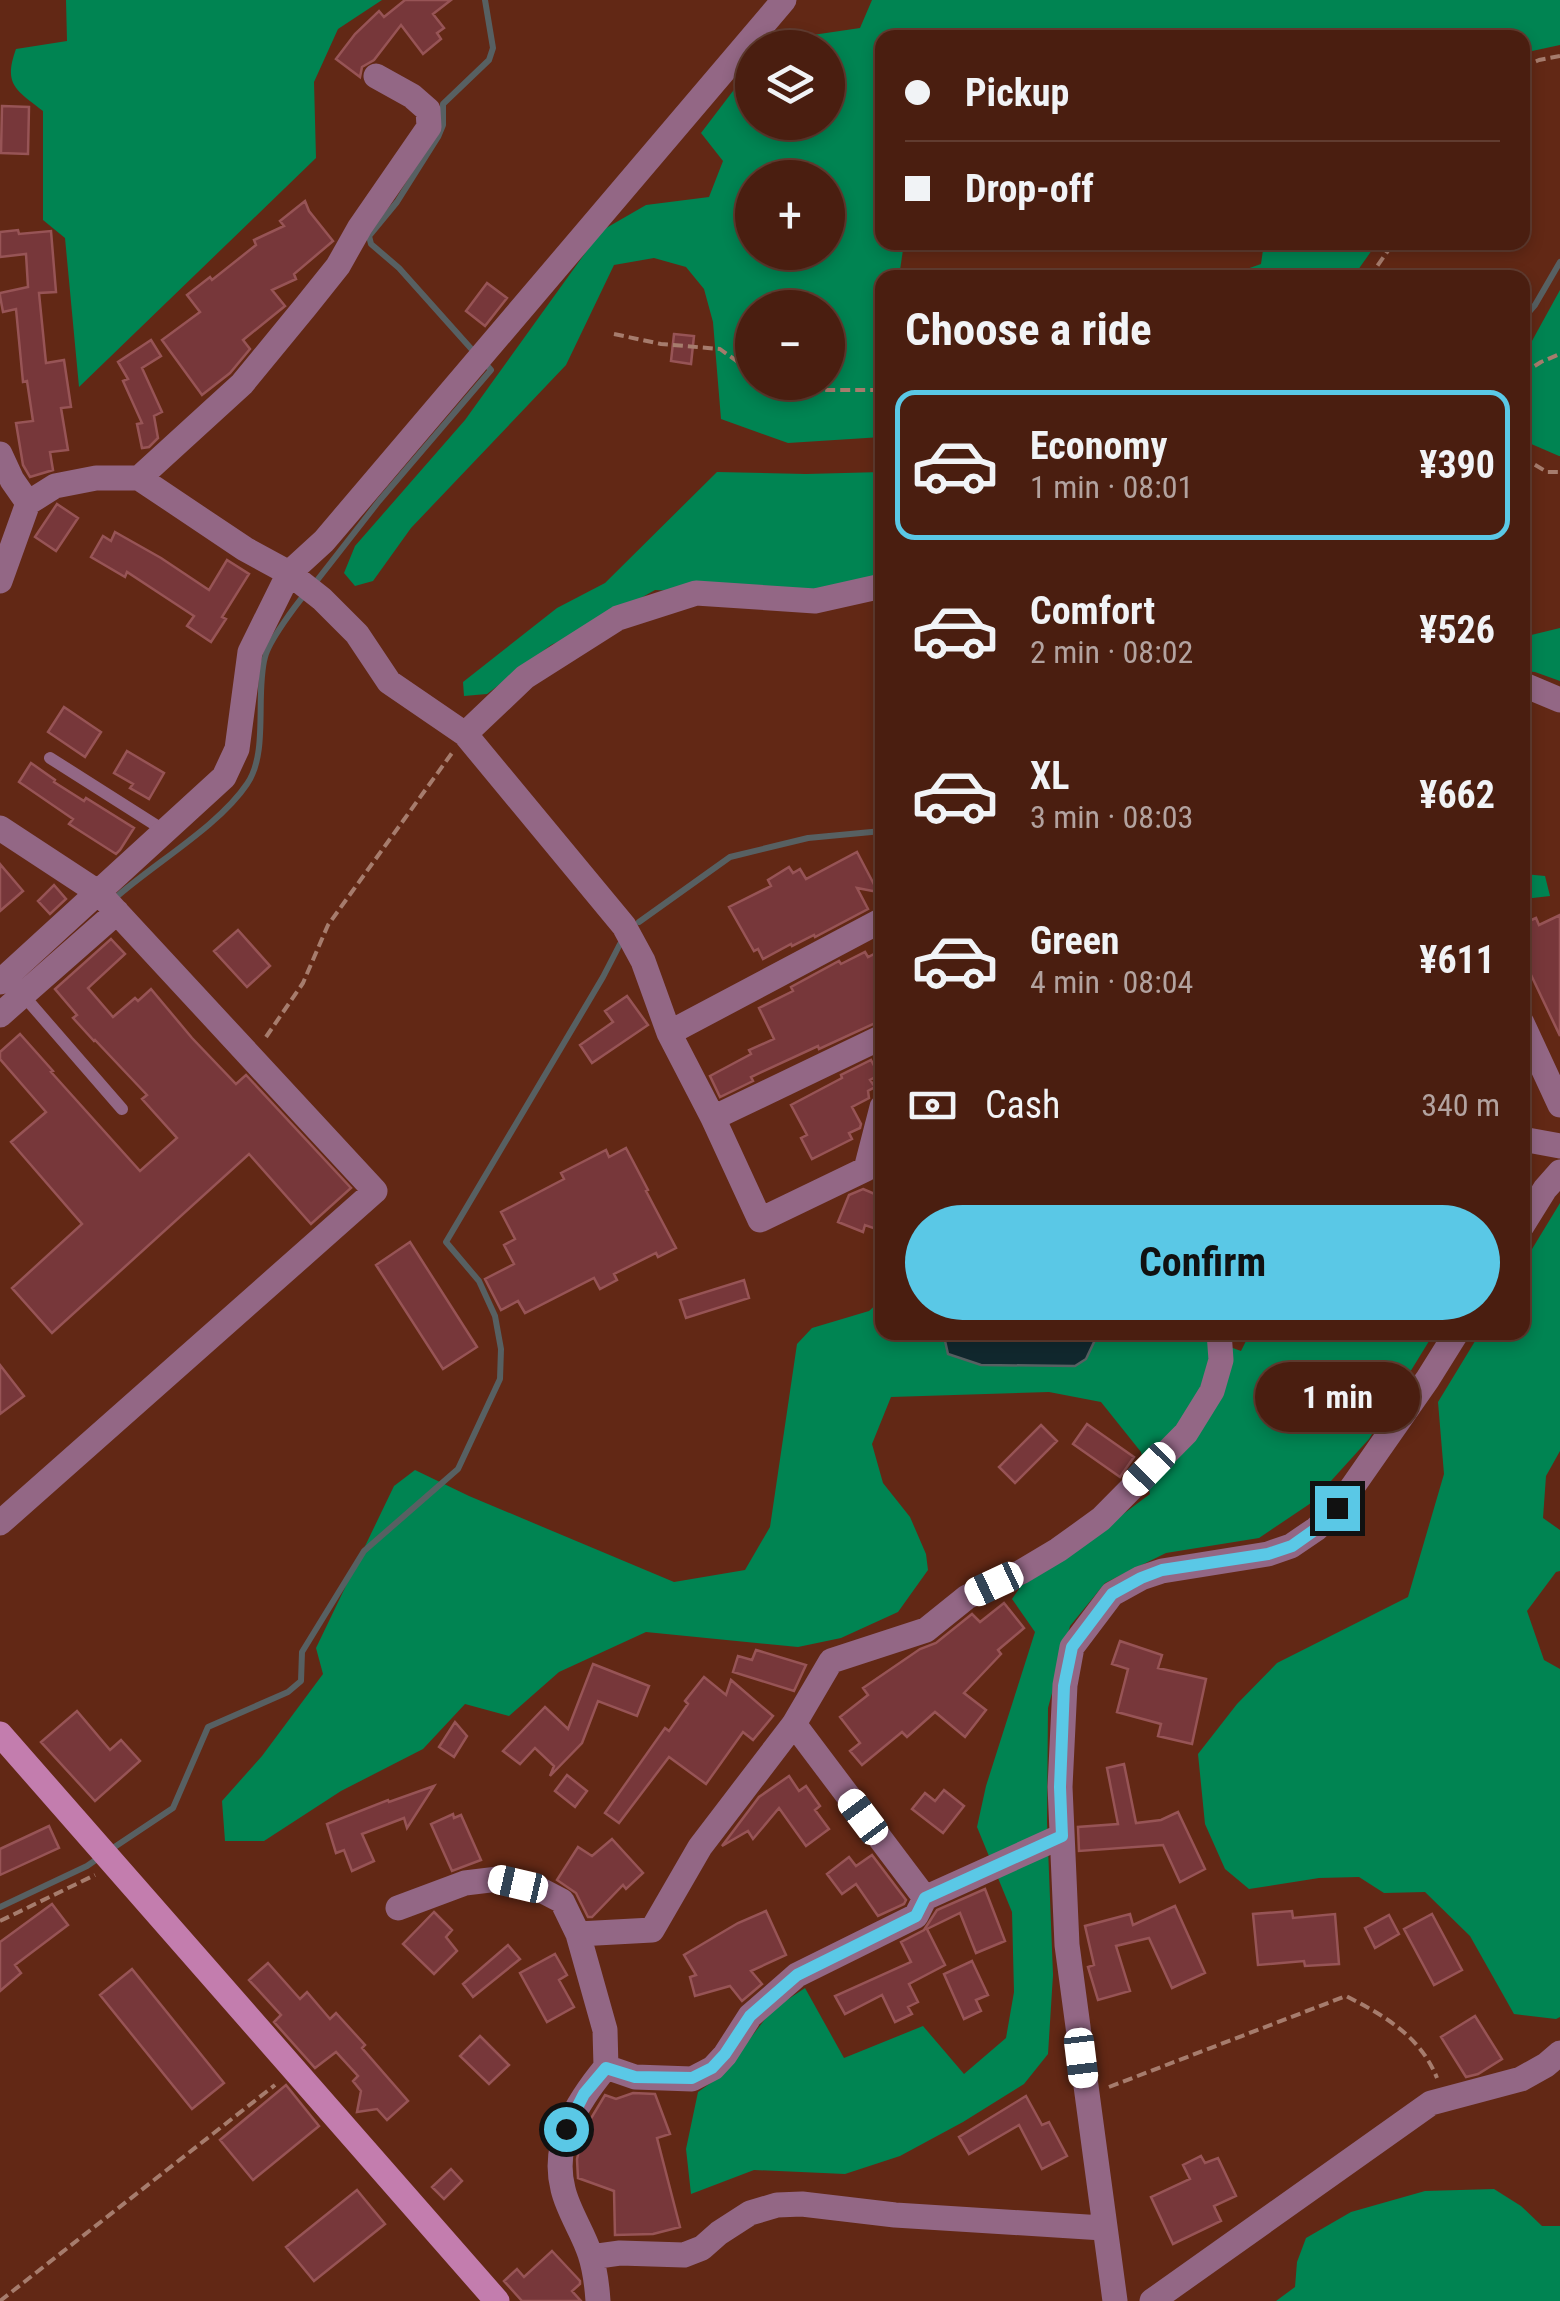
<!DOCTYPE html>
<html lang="en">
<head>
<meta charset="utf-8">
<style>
  :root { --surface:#4a1e10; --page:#512719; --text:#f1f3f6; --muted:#b2a29f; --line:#613c30; --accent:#5ac8e6 }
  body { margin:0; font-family:"Roboto Condensed",sans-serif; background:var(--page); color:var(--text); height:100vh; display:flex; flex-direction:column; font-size:38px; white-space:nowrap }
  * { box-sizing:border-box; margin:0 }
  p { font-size:32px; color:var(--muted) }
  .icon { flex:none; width:55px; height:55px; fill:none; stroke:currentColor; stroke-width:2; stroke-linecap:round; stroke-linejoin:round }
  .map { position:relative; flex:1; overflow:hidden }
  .drawer { position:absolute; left:875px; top:270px; width:655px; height:1070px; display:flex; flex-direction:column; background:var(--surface); border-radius:20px; box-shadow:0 5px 15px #0003,0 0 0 2px var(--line) }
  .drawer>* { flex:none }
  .guide { position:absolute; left:875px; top:30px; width:655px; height:220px; border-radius:20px; box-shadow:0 5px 15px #0003,0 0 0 2px var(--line); display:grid; align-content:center; height:220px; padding:0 30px; background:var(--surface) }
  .buttons { position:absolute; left:735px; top:30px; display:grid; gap:20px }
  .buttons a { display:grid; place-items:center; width:110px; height:110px; border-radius:50%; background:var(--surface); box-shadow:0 5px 15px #0003,0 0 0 2px var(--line); font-size:50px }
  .end { position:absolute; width:45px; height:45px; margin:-22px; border:12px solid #5ac8e6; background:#111; box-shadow:0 0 0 5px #111 }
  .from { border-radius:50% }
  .bubble { position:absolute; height:70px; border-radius:35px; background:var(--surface); box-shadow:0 5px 15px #0003,0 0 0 2px var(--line); font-size:32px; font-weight:700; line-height:70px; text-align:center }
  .car { position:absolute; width:30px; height:60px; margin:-30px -15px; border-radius:12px; box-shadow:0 0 8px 2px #0007; background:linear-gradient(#fff 24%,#345 0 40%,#fff 0 76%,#345 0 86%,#fff 0) }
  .guide b { display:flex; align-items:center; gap:35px; height:95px; font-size:38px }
  .guide b+b { border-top:2px solid var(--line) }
  .guide i { width:25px; height:25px; background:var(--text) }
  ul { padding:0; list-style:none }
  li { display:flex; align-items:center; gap:30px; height:150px; margin:0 20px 15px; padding:0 10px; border:5px solid transparent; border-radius:20px }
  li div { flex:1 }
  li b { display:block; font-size:38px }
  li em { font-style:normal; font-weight:700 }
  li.active { border-color:var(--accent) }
  li>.icon { width:90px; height:90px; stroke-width:1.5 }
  h2 { padding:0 30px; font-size:45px; line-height:120px }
  .pay { display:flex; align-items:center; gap:25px; height:110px; padding:0 30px; font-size:38px }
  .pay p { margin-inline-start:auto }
  .cta { display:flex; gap:20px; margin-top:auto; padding:20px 30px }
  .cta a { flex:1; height:115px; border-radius:60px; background:var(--accent); color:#111; font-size:40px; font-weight:700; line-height:115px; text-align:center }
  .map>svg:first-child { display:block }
</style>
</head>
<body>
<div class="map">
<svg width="1560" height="2301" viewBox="0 0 1560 2301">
  <rect width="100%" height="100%" fill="#622815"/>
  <path fill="#008452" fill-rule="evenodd" d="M66 0H382L338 29 314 82 316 158 79 387 65 238 43 220V111C16 90 3 85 16 49L67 41Z
    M872 0H1560V45L1523 53 1522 38H882V242L904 243 899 277 882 278V437L788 443 721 419 713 322 704 289 686 267 654 258 614 265 566 365 411 528 373 581 355 586 344 573 355 546 465 420 601 231 646 205 709 197 723 161 701 133 752 66V122H828V48L766 47 772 41 860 28ZM752 178H828V252H752ZM752 308H828V382H752Z
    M1264 243V242L1377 243 1353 277H1224L1261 264Z
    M1560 290V456H1559L1529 443 1522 427 1523 394 1527 350Z
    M717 472 806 474 882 472V576L800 597 655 590 591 626 551 645 487 694 464 696 463 682 557 608 605 583Z
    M1560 628V681L1535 672 1523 671V637Z
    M1523 874 1545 876 1550 896 1523 899Z
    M1560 1203V1451L1546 1476 1543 1518 1560 1530V1571L1556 1572 1527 1611 1544 1660 1560 1669V2017L1556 2019 1514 2014 1470 1936 1425 1892 1384 1893 1359 1877 1319 1878 1249 1889 1225 1869 1205 1824 1198 1754 1237 1704 1277 1663 1408 1597 1444 1474 1438 1402 1480 1333 1522 1332 1523 1264Z
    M882 1299V1332L1156 1333 1161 1336C1188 1339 1216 1341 1241 1351L1250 1333H1434L1369 1439 1311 1503 1259 1538 1166 1553 1105 1583 1070 1626 1048 1708 1047 1822 1053 1975 1048 2054 1024 2084 963 2122 900 2156 845 2174 754 2170 691 2194 686 2149 698 2092 722 2075 772 2010 805 1988 844 2058 923 2026 964 2074 1006 2038 1014 1992 1012 1912 977 1827 986 1786 1035 1632 1012 1599 1021 1586 1055 1565 1150 1494 1141 1452 1101 1402 1049 1392 891 1397 872 1444 883 1483 910 1517 926 1554 928 1570 898 1612 841 1638 798 1647 646 1632 559 1672 509 1716 465 1704 423 1749 341 1791 264 1841H225L222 1801 262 1756 323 1674 316 1648 394 1486 415 1470 469 1496 674 1582 745 1570 770 1527 797 1344 812 1328 869 1311Z
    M1494 2189 1521 2206 1542 2226H1560V2301H1276L1295 2287 1297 2262 1306 2238 1351 2212 1425 2191Z"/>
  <path fill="#11282e" stroke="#576062" stroke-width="2.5" d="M943 1332 1088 1333 1094 1342 1086 1359 1075 1366 981 1365 948 1354Z"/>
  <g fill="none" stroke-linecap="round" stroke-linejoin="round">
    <path stroke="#576062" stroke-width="6" d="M1522 320 1535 305 1560 262
      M475 353 399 268 371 244 369 236 397 202 438 137 443 125V104L489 60 493 48 485 0
      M315 583 379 501 491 370 484 362
      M114 899C153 864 219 826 247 784 269 753 255 693 265 657 269 641 295 606 306 593
      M639 922 730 857 808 838 882 831
      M110 1850 173 1808 208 1727 288 1692 301 1681 302 1652 364 1551 458 1469 500 1379 501 1349 495 1316 479 1281 446 1242 603 977 620 944
      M0 1907 87 1866 100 1857"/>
  </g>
  <path fill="#77373a" stroke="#975456" stroke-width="2.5" d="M405 0H451L433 14 444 28 437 33 441 39 423 54 401 25 374 60 362 67 360 77 336 59 355 34 379 11 384 17Z
    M2 106 29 107 28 154 1 153Z
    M305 201 309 211 333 241 294 274 296 279 272 290 285 306 243 340 250 349 230 373 202 395 162 340 200 312 187 295 210 277 212 280 256 245 254 240 284 226 280 221Z
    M18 230 19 234 51 231 56 292 39 293 46 363 64 360 71 407 61 408 68 450 50 452 53 470 30 477 23 465 16 423 33 421 27 381 23 382 16 309 3 312 0 296V293L28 287 26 254 0 257V232Z
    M487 283 507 298 485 326 466 311Z
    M674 334 694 336 691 364 671 361Z
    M151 340 161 356 142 368 162 412 154 416 158 438 149 447 142 448 137 424 142 423 123 381 128 379 118 362Z
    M57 504 78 518 56 551 35 537Z
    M115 532 161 558 209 590 227 560 249 574 222 617 226 619 211 642 187 626 194 616 127 572 125 577 91 557 103 536 111 541Z
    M64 707 101 732 85 757 48 732Z
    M127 751 164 773 149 799 130 788 133 784 114 773Z
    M31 763 55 780 54 782 84 801 86 798 134 828 120 850 116 854 69 824 73 819 19 782Z
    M857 852 878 892 857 888 868 909 815 937 814 935 792 946 791 944 763 959 758 949 754 951 729 907 771 886 768 880 789 867 793 873 800 869 806 879Z
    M0 864 23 891 0 911Z
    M54 885 66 899 50 914 38 901Z
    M1560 915V1036L1522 956V924L1536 918 1539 925Z
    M238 930 270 966 247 987 214 951Z
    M111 939 125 954 88 988 113 1017 135 998 138 1001 151 989 192 1038 236 1084 246 1075 351 1188 311 1224 249 1154 52 1333 12 1288 82 1224 11 1142 46 1112 0 1059V1052L20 1034 53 1071 51 1072 140 1171 177 1138 142 1099 147 1095 95 1040 94 1041 73 1018 77 1015 55 989Z
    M882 950V1020L819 1049 818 1046 751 1077 753 1081 720 1097 710 1076 751 1054 749 1050 774 1039 759 1008 793 991 791 987 839 961 841 964 865 952 868 957Z
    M627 996 648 1025 592 1063 580 1045 613 1022 605 1011Z
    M871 1060 879 1075 870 1080 875 1087 868 1091 869 1098 852 1107 861 1124 860 1128 849 1133 852 1139 812 1159 801 1138 807 1135 791 1105 842 1078 841 1075Z
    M626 1148 648 1190 646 1191 676 1248 658 1257 656 1253 614 1274 617 1280 600 1289 594 1278 525 1313 518 1301 501 1310 485 1279 514 1264 504 1245 515 1239 501 1212 564 1179 561 1173 606 1150 609 1157Z
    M863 1189 882 1197V1231L865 1225 863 1232 838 1222 849 1195Z
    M410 1242 477 1347 443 1369 376 1265Z
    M744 1280 749 1298 686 1318 680 1300Z
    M0 1365 24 1396 0 1414Z
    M1087 1424 1134 1457 1120 1477 1073 1444Z
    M1041 1425 1057 1441 1015 1483 999 1467Z
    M1004 1603 1024 1628 998 1650 1001 1654 964 1693 986 1710 965 1737 935 1712 907 1737 902 1732 862 1765 850 1751 860 1743 840 1717 868 1695 863 1688 920 1649 936 1643 972 1614 980 1622Z
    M1120 1641 1162 1655 1158 1668 1206 1679 1192 1744 1158 1736 1161 1724 1117 1712 1128 1669 1112 1664Z
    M756 1650 806 1665 794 1691 733 1672 738 1656 752 1660Z
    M593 1664 649 1686 637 1716 598 1701 582 1743 550 1776 554 1766 535 1748 520 1764 503 1751 545 1707 568 1729Z
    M704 1677 726 1695 731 1680 773 1716 753 1740 743 1732 706 1784 669 1757 619 1823 605 1813 665 1728 669 1731 688 1704 685 1701Z
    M77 1711 110 1750 121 1740 140 1761 95 1801 41 1742Z
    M455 1722 467 1736 454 1757 439 1747Z
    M1124 1764 1136 1823 1161 1820 1178 1812 1205 1869 1180 1882 1163 1845 1079 1851 1078 1827 1118 1824 1107 1768Z
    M567 1775 587 1791 575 1807 555 1791Z
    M789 1776 799 1791 806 1786 820 1806 815 1810 829 1829 806 1846 779 1808 753 1839 748 1831 722 1846 759 1797Z
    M434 1786 407 1828 404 1818 362 1834 374 1861 352 1871 344 1850 336 1853 327 1824 388 1800 389 1802Z
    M944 1790 964 1806 943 1833 912 1809 925 1793 935 1801Z
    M453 1814 454 1818 461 1815 481 1860 452 1871 431 1824Z
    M49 1826 59 1848 0 1875V1849Z
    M612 1839 643 1873 626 1889 623 1885 592 1917H588L576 1893 557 1880 578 1847 592 1856Z
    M872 1855 906 1900 904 1904 878 1916 856 1884 842 1894 827 1874 849 1857 856 1866Z
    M985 1889 1005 1941 976 1953 960 1913 927 1929 945 1965 909 1984 918 2002 908 2007 912 2014 895 2022 882 1995 845 2014 835 1996 911 1962 901 1942 924 1930 937 1910Z
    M52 1904 68 1925 15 1965 21 1973 0 1991V1942Z
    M1175 1906 1205 1973 1172 1988 1149 1938 1116 1946 1130 1991 1098 2000 1088 1967 1094 1965 1085 1926 1130 1914 1133 1925Z
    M766 1911 786 1955 751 1971 762 1984 742 2001 730 1986 695 1996 690 1977 696 1975 684 1955 738 1923Z
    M1292 1911 1293 1918 1335 1914 1339 1964 1305 1966 1304 1961 1258 1965 1253 1914Z
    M434 1912 452 1930 446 1937 457 1951 434 1974 403 1944Z
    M1432 1914 1462 1970 1434 1985 1404 1929Z
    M1389 1915 1399 1934 1375 1948 1365 1928Z
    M508 1945 520 1959 473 1997 463 1984Z
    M555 1954 567 1975 559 1980 574 2007 547 2022 520 1973Z
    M972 1961 988 1995 976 2000 981 2011 964 2019 944 1974Z
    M268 1963 300 1999 307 1992 330 2019 336 2013 365 2045 362 2048 408 2101 387 2120 377 2109 357 2112 361 2091 353 2081 358 2076 336 2052 315 2068 274 2022 281 2015 249 1980Z
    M132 1969 224 2083 192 2109 100 1995Z
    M1475 2016 1502 2059 1478 2074 1466 2077 1441 2037Z
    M480 2036 509 2065 489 2084 460 2056Z
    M286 2085 319 2126 253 2180 220 2140Z
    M633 2093 655 2094 670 2134 657 2138 680 2227 653 2234 615 2235 614 2191 578 2178 577 2159 584 2130 605 2095 616 2099Z
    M1026 2096 1042 2125 1049 2122 1067 2156 1042 2169 1019 2125 969 2154 959 2137Z
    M1201 2156 1205 2163 1218 2158 1236 2196 1214 2206 1221 2221 1173 2244 1151 2197 1190 2179 1183 2165Z
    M451 2169 462 2181 444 2199 432 2187Z
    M357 2190 385 2224 314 2281 286 2247Z
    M552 2251 580 2281V2284L572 2291 581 2301H522L504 2281 517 2269 524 2277Z"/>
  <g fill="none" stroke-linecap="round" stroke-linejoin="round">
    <path stroke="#a67c6d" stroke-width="4" stroke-dasharray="10 5" stroke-linecap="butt" d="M1522 67 1539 60 1560 56
      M1369 278 1394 242
      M614 334 661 344 720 349 752 372
      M1522 374 1541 362 1560 354
      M768 382 778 390H882
      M1522 457 1547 472H1560
      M266 1037 303 983 328 925 452 753
      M0 1921 95 1875
      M1109 2087 1346 1996C1385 2016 1420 2036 1437 2078
      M0 2301 275 2085"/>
    <path stroke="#936785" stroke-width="12" d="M50 758 165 831
      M23 995 122 1109"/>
    <path stroke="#936785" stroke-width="25" d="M0 454 12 480 28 503
      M139 478 242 384 306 306 338 266 360 227 429 127 428 110 412 96 376 76
      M0 581 28 503 55 486 96 478H139L245 549 289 573 322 599 357 634 389 682 465 734 624 926 643 961 669 1033 713 1118 760 1220 866 1169 882 1107
      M1522 684 1560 700
      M465 734 525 677 618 618 696 593 815 601 882 586
      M0 828 99 893 375 1191 0 1523
      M0 982 224 777 237 749 250 652 289 573 324 541 784 0
      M0 1015 117 912
      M1522 1023 1560 1105
      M669 1033 882 920
      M713 1118 882 1037
      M1522 1139 1560 1146
      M1522 1226 1545 1189 1560 1172
      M794 1724 925 1898 1062 1836
      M398 1908 465 1883 498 1879 537 1888 562 1901 578 1934 605 2030 606 2067C578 2101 551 2143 563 2189 568 2211 583 2232 590 2254 595 2269 597 2286 598 2301
      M578 1934 652 1930 700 1847 794 1724 831 1661 926 1630 967 1597 1021 1572 1058 1550 1101 1519 1186 1433 1212 1391 1221 1360 1219 1332
      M606 2067 635 2077 692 2079 713 2068 725 2055 750 2016 797 1975 916 1916 925 1898
      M591 2257 620 2253 684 2255 702 2248 719 2233 750 2213 777 2205 802 2204 895 2215 1103 2228
      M1115 2301 1067 1945 1060 1787 1065 1685 1072 1647 1112 1594 1141 1578 1162 1571 1268 1554 1291 1546 1316 1529 1337 1509 1427 1380 1457 1332
      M1152 2301 1431 2103 1521 2079 1546 2065 1560 2053"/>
    <path stroke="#c37dae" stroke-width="25" d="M0 1734 497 2301"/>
  </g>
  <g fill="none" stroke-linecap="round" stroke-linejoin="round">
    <path stroke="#5ac8e6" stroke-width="12" d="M566 2129 584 2094 606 2068 635 2077 692 2078 712 2068 725 2054 750 2016 797 1975 916 1916 925 1898 1062 1836 1060 1787 1064 1686 1072 1647 1112 1594 1141 1578 1162 1570 1268 1554 1292 1546 1316 1529 1337 1508"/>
  </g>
</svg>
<div class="buttons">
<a><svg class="icon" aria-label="layers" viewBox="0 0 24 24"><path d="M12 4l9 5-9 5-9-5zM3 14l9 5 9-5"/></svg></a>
<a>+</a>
<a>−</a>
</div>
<i class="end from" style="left:566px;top:2129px"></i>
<i class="end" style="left:1337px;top:1508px"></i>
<div class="bubble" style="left:1255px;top:1362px;width:165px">1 min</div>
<i class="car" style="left:1149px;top:1469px;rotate:224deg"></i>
<i class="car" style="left:994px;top:1584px;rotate:245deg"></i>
<i class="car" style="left:863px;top:1817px;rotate:323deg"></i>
<i class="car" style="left:518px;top:1884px;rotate:283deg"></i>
<i class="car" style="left:1081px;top:2058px;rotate:173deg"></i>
<div class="guide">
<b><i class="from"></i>Pickup</b>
<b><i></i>Drop-off</b>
</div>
<section class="drawer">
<h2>Choose a ride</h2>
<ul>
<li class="active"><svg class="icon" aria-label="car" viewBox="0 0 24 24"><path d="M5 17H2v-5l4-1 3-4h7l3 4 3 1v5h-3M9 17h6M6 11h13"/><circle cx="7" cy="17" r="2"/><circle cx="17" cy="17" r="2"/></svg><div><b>Economy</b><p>1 min · 08:01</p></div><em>¥390</em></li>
<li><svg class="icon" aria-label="car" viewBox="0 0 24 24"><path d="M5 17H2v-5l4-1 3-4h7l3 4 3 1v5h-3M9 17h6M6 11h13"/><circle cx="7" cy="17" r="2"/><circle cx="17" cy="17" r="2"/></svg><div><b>Comfort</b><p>2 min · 08:02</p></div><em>¥526</em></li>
<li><svg class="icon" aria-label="car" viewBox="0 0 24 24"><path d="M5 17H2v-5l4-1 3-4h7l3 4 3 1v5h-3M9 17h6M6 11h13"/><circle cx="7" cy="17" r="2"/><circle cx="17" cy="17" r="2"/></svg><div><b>XL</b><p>3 min · 08:03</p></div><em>¥662</em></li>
<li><svg class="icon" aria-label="car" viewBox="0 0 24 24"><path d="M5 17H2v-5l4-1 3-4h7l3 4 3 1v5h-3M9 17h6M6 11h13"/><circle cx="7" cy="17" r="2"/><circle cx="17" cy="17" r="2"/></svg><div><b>Green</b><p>4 min · 08:04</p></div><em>¥611</em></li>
</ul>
<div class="pay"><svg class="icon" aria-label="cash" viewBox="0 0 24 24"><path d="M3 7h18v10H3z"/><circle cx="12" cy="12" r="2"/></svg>Cash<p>340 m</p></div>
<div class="cta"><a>Confirm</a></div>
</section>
</div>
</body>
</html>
